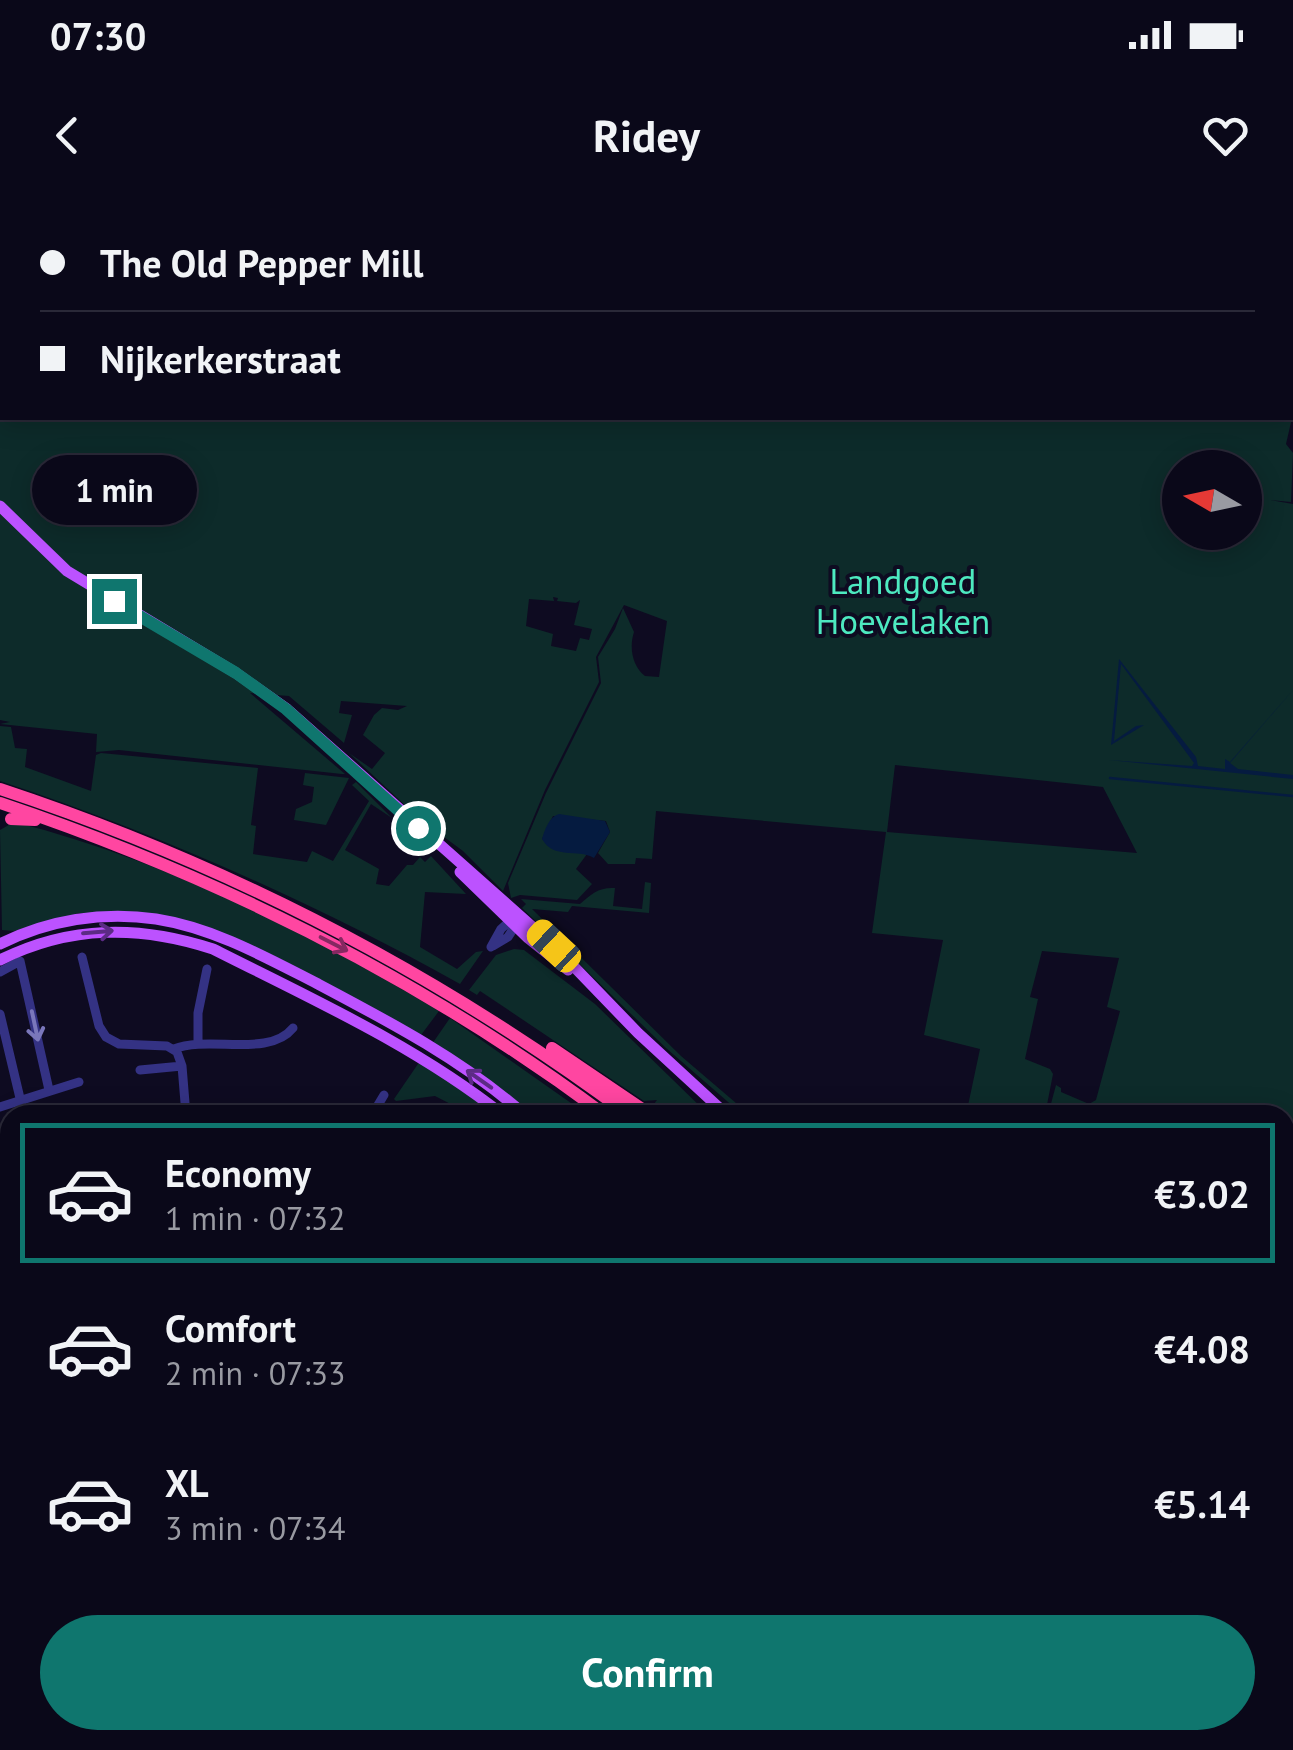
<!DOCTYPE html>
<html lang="en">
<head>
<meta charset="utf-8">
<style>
  :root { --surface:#0a0819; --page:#131122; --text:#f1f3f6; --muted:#999aa2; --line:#2a2938; --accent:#0f766e }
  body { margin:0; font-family:"PT Sans",sans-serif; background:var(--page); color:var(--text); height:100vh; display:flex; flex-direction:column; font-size:38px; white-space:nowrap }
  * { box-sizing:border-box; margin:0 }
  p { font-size:32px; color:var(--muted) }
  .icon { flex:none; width:55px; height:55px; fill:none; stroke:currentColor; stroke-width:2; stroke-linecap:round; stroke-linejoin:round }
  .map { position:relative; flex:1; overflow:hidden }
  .panel { position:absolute; left:0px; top:905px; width:1295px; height:645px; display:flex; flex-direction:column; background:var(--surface); border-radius:30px 30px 0 0; box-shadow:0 5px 25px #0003,0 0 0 2px var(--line) }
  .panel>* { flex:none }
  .banner { position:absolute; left:0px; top:0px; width:1295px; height:220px; box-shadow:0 5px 25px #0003,0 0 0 2px var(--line); display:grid; align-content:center; height:220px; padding:0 40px; background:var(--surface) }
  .needle { width:65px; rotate:279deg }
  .tools { position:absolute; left:1162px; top:250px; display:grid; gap:20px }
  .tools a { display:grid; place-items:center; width:100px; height:100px; border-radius:50%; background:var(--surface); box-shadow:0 5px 25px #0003,0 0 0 2px var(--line); font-size:50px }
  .end { position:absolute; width:45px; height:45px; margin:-22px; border:12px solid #0f766e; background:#fff; box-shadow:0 0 0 5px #fff }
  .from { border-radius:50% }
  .bubble { position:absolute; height:70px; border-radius:35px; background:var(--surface); box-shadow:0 5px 25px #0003,0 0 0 2px var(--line); font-size:32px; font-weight:600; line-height:70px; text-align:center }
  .car { position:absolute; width:30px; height:60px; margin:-30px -15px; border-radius:12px; box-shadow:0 0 8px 2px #0007; background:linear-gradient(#f5c518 24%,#345 0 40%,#f5c518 0 76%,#345 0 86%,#f5c518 0) }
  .banner b { display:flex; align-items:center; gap:35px; height:95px; font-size:38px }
  .banner b+b { border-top:2px solid var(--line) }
  .banner i { width:25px; height:25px; background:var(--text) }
  ul { padding:18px 0 0; list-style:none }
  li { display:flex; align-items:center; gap:30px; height:140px; margin:0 20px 15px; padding:0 20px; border:5px solid transparent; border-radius:0px }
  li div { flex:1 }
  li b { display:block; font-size:38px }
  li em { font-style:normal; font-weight:600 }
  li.active { border-color:var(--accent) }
  li>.icon { width:90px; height:90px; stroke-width:1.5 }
  .button { display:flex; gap:20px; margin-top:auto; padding:20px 40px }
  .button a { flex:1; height:115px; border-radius:60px; background:var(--accent); color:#fff; font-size:40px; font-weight:600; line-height:115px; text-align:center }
  .status { display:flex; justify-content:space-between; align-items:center; height:70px; padding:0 50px; background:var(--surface); direction:ltr }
  .status svg { height:28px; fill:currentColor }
  header { display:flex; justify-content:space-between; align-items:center; height:130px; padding:0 40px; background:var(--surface); font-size:45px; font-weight:600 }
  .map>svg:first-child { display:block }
</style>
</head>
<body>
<div class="status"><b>07:30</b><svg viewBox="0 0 49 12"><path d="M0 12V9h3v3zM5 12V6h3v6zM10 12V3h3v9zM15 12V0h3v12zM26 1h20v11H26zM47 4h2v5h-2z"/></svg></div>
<header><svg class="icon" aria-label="back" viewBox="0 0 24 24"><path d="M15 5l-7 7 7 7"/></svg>Ridey<svg class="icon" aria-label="heart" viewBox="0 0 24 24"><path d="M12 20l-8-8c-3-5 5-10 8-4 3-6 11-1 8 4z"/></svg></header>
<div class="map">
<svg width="1293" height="1550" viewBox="0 0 1293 1550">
  <rect width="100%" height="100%" fill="#0e0b21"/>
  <path fill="#0d2b2a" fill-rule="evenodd" d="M0 0H696L2 2V145Z
    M789 0H1293V162L1292 2H789Z
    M0 149 2 218H1292L1286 244 1293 253 1291 302 1270 300 1293 304V981L1285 979V915H1048L1056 885 1061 888V892L1089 904 1096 900 1120 811 1107 807 1119 758 1042 751 1030 797 1038 799 1025 859 1050 869 1053 874 1045 915H966L980 849 924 835 943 740 872 733 886 632 656 611 652 659 636 658 635 664H608L598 653 610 632 606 621 553 616 542 639 587 654 576 669 592 684 577 700 520 695 511 698 508 683 546 593 601 483 598 457 615 429 623 408 634 432C629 447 632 466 645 476L659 477 667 421 624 405 596 457 599 482 545 590 503 691 463 651 421 620 349 553 372 569 385 553 363 535 374 515 382 508 398 510 407 506 341 501 339 513 352 515 344 543 289 496 250 493 345 574H342L119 550 96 552 97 534 0 524 10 522 0 520ZM1180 268H1245V332H1180ZM553 397 558 398 557 401 576 403 580 400 574 425 592 429 589 440 580 438 576 451 551 446 553 434 526 426 529 399 554 401ZM895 565 1103 587 1137 653 887 632Z
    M0 526 11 527 15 548 27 549 25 567 91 591 96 555 101 553 258 568 251 625 256 626 253 654 307 662 312 651 333 661 369 601 352 585 356 582 392 618 371 604 345 650 379 669 376 684 389 686 407 665H413L420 657 425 662 431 656 466 694 425 692 420 747 457 769 476 752 483 751 460 784C313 702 159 634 0 581Z
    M305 573 349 578 326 625 294 620 296 609 312 602 314 587 303 585Z
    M14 622C165 660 306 732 439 811L418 839 269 758 143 716 79 713 14 731 2 730 0 630Z
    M645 682 651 683 649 713 572 706 568 712 532 709 681 856 750 915H743L666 848 522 708 526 704 521 699 580 704C591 694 599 687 615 688L613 706 642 709Z
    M514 749 524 750 595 804 709 915H662L651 908 657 900 644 901 480 791 477 795 469 790 496 755Z
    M450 818 588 915H527L432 844Z
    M420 861 500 915H472L435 896 396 901 394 899Z
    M1285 1043H1293V1377L1285 1376Z
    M914 1540H1090V1550H913Z"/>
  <path fill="#051b40" d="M1119 459 1196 557 1198 566 1225 569V559L1230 562 1293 490 1230 563 1238 569 1293 575V579L1109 560 1192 566 1194 563 1121 464 1114 541 1136 526 1144 525 1111 545Z
    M559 614 605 621 610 632 594 658C577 648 554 660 542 639 545 629 549 617 559 614Z"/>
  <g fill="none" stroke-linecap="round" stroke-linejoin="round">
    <path stroke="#051b40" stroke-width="2.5" d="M0 152H2
      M1110 578 1293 596"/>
    <path stroke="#343284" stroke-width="9" d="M787 2V0
      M493 746 508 737 517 723
      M491 747 501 729 512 719
      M82 757 99 826 106 837 119 844 167 846 177 852 182 866 186 915
      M0 772 20 761 49 890
      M0 814 24 915
      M198 844V813L207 769
      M174 849C209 835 269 858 293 828
      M140 870 182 866
      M0 907 79 882
      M372 915 384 895
      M1285 1030H1293
      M0 1148 10 1146
      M0 1277 10 1275
      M0 1343H10
      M0 1486 10 1488
      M602 1540 625 1543
      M681 1544 695 1550
      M34 1550 36 1540
      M465 1550V1540
      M801 1550 805 1540
      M909 1550 910 1540"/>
    <path stroke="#bc52ff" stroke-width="11" d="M0 306 67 371 236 473 287 509 554 746 638 833 727 915
      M460 672 528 738 568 770
      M0 744C48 720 103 711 156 719 214 728 267 758 318 784 390 822 464 861 525 915
      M0 760C70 725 140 725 213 749 312 799 416 846 503 915
      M1285 1039H1293
      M636 1550 638 1540
      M650 1550 653 1540"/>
    <path stroke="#ff46a1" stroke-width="12" d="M0 589C227 664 438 773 629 915
      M0 603C217 676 421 778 605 915
      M11 619 35 620
      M552 848 651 915
      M1285 1382 1293 1383
      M1285 1500 1293 1507
      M1285 1522 1293 1530
      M1260 1540 1270 1550
      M1285 1540 1293 1548
      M1129 1550V1540
      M1198 1550 1223 1545 1254 1550"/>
  </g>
  <defs><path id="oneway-shaft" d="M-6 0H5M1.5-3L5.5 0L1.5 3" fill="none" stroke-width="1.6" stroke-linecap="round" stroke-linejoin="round" transform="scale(2.5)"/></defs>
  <g stroke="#5c2b85">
    <use href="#oneway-shaft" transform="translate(98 732) rotate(-5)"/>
    <use href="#oneway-shaft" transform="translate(479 879) rotate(-145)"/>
  </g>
  <use stroke="#862861" href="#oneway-shaft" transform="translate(334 744) rotate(27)"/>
  <use stroke="#7a77bb" href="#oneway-shaft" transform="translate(35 826) rotate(78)"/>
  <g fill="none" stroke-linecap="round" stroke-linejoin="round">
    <path stroke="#0f766e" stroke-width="12" d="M114 401 236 473 286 509 418 628"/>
  </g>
  <g text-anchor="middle" stroke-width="8" stroke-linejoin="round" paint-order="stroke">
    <g font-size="35" fill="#4de9c0" stroke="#0e0b21">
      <text x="903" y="394">Landgoed<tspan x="903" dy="40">Hoevelaken</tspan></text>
    </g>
  </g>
</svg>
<div class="tools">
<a><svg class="needle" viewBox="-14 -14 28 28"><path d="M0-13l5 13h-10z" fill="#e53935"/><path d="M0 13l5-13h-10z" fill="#999aa2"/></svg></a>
</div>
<i class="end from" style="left:418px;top:628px"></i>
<i class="end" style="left:114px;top:401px"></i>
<div class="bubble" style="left:32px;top:255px;width:165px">1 min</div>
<i class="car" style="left:554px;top:746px;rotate:313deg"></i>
<div class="banner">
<b><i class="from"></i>The Old Pepper Mill</b>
<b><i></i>Nijkerkerstraat</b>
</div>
<section class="panel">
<ul>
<li class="active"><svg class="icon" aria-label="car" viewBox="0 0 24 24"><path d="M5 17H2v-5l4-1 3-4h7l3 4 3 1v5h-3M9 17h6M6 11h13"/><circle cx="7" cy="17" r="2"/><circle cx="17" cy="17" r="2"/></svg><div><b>Economy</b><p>1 min · 07:32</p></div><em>€3.02</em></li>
<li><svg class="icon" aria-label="car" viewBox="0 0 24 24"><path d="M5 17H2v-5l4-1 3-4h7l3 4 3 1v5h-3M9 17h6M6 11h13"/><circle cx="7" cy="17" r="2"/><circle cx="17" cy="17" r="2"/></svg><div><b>Comfort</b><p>2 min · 07:33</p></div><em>€4.08</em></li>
<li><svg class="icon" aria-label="car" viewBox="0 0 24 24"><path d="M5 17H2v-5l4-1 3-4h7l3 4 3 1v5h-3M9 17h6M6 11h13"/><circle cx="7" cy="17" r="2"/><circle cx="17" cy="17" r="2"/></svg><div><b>XL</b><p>3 min · 07:34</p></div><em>€5.14</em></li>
</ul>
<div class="button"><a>Confirm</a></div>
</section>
</div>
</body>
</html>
